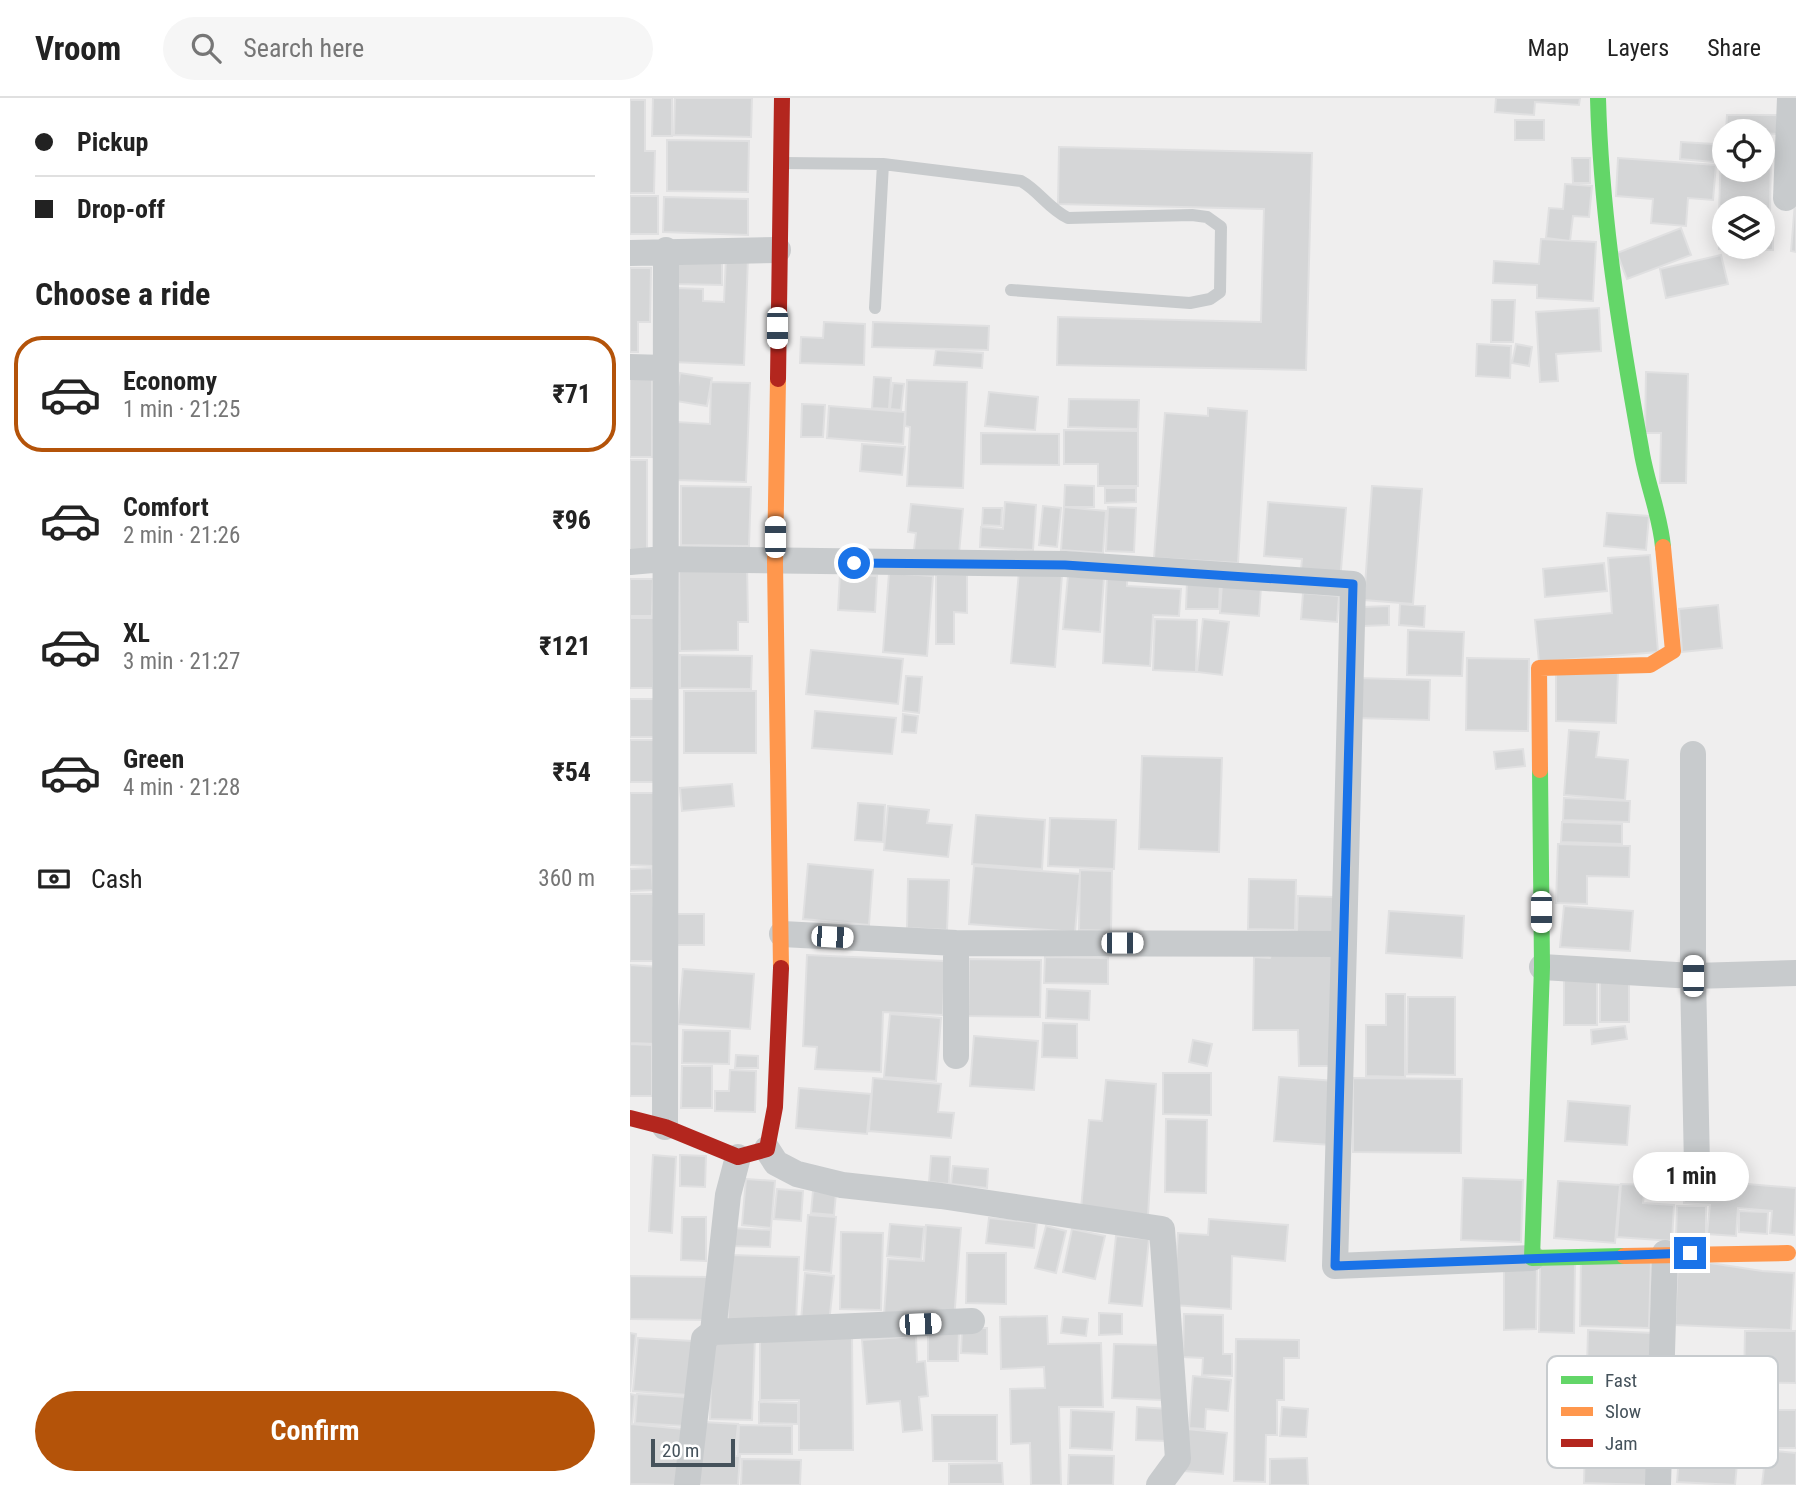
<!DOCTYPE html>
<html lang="en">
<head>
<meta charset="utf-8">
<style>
  :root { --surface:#fff; --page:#f6f6f6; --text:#222; --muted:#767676; --line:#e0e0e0; --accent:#b45309 }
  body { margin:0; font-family:"Roboto Condensed",sans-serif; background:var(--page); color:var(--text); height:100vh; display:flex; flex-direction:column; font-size:26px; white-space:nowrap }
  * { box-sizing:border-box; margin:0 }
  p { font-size:23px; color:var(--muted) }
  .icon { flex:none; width:38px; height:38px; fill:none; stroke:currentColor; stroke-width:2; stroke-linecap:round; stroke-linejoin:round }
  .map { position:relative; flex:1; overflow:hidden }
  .panel { display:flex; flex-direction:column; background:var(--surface); width:630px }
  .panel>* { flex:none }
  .guide { display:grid; align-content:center; height:154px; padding:0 35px; background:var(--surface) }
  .buttons { position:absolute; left:1082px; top:21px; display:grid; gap:14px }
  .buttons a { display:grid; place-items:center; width:63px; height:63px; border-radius:50%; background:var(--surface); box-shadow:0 4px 18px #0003; font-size:35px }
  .scale { position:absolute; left:21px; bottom:18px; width:84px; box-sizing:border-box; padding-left:7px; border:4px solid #45525b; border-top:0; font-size:19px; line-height:24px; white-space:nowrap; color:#45525b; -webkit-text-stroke:5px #fff; paint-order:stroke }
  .end { position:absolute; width:32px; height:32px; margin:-16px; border:9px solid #1a73e8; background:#fff; box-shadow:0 0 0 4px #fff }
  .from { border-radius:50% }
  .bubble { position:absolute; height:49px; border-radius:24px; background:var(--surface); box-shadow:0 4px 18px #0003; font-size:23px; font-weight:700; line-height:49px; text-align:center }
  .car { position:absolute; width:21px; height:42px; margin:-21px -10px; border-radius:9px; box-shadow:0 0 5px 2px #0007; background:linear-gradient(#fff 24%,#345 0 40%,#fff 0 76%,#345 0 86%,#fff 0) }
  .guide b { display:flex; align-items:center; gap:24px; height:66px; font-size:26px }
  .guide b+b { border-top:2px solid var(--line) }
  .guide i { width:18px; height:18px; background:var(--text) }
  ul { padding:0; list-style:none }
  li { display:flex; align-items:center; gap:21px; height:116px; margin:0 14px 10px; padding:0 21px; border:4px solid transparent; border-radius:28px }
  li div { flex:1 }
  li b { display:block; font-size:26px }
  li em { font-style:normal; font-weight:700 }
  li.active { border-color:var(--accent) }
  li>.icon { width:63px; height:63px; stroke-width:1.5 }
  h2 { padding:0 35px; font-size:32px; line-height:84px }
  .pay { display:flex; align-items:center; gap:18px; height:77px; padding:0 35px; font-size:26px }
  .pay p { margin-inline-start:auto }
  .primary-button { display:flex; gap:14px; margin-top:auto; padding:14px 35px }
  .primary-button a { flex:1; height:80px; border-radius:42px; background:var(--accent); color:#fff; font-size:28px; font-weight:700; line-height:80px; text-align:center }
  header { display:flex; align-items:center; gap:42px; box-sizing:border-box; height:98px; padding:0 35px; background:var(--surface); border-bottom:2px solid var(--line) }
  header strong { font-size:33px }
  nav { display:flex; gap:38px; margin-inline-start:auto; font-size:24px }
  .search { width:490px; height:63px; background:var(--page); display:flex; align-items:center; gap:18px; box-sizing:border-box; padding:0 24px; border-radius:38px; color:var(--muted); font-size:26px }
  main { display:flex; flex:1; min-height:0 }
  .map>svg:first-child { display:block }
</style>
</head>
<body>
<header>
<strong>Vroom</strong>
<div class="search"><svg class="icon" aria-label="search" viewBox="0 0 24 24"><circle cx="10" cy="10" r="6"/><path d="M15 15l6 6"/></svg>Search here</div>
<nav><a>Map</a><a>Layers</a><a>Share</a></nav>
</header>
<main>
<section class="panel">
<div class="guide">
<b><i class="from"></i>Pickup</b>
<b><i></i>Drop-off</b>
</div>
<h2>Choose a ride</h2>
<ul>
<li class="active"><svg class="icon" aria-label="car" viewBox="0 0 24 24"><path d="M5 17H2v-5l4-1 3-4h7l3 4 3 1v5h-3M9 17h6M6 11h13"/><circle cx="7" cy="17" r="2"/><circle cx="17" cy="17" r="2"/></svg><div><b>Economy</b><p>1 min · 21:25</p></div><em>₹71</em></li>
<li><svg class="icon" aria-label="car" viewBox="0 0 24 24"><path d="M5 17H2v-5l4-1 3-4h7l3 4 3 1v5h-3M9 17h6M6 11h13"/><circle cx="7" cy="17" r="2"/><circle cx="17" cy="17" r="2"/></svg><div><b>Comfort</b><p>2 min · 21:26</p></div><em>₹96</em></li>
<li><svg class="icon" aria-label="car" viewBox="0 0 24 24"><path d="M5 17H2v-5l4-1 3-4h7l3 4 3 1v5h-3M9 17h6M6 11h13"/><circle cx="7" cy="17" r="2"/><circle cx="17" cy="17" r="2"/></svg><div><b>XL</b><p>3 min · 21:27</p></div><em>₹121</em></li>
<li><svg class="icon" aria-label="car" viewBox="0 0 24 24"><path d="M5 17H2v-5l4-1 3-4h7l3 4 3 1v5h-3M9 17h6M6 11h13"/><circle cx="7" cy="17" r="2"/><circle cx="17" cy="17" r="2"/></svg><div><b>Green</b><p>4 min · 21:28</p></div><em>₹54</em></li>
</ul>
<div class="pay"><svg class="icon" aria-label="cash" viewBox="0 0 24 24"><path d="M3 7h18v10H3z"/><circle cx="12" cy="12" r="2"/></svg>Cash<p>360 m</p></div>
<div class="primary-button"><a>Confirm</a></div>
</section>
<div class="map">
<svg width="1166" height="1387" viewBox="0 0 1166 1387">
  <rect width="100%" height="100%" fill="#efeeee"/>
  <path fill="#d5d6d7" stroke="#e0e0e1" stroke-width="2" d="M23 0H42V38H22Z
    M45 0H122L121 39 44 37Z
    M866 0H950L949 7 905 4 904 17 865 14Z
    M0 2H15V53H25L24 95H0Z
    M1097 17H1147V36L1096 33Z
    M885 22H914V42H885Z
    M37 42 119 43 118 94 37 93Z
    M1051 44 1084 46 1083 64 1050 61Z
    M429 49 682 55 676 272 427 267 428 219 631 224 634 111 428 106Z
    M1091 51H1094V72H1132V52H1141L1140 117H1132V110H1094V116H1089Z
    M942 60H960V85H943Z
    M988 60 1086 67 1083 102 1058 100 1056 128 1021 125 1023 101 986 98Z
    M935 86 962 88 959 119 943 118 940 143 916 140 919 110 933 111Z
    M1166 92V154L1161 153Z
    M0 98H28V136H0Z
    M34 99 118 101V137L33 134Z
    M1089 122H1094V149H1132V123H1143V152L1089 151Z
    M1051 130 1061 157 997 181 987 155Z
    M911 141 966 144 963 203 907 200V187L863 185 864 163 909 166Z
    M1091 157 1098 186 1036 200 1030 171Z
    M96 159H118L114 267 42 264 47 190 73 191V203L94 204Z
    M46 161 92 162V187L45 186Z
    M0 170H21L20 224H8V254H0Z
    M862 202H885L883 244H861Z
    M969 210 971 253 926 256 928 283 910 284 906 214Z
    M194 224 235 226 234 267 170 265 171 239 193 240Z
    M243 224 359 228 358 252 242 249Z
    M847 246 881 248 880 280 846 278Z
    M886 246 902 249 899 268 882 265Z
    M306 252 353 255 352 270 304 267Z
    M1016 274 1058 276 1056 385H1030L1031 335H1015Z
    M50 275 82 280 77 308 46 303Z
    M244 279 261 280 259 311 242 310Z
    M0 281H22V359H0Z
    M277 282 337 284 333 390 277 388 280 329 275 328Z
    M81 284 120 285 116 384 44 382 47 324 80 326Z
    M263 285 274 286 271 312 260 311Z
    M359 294 408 299 405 332 355 328Z
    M439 301 509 302 508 331 438 329Z
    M172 306 195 307 193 339H171Z
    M199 308 275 314 273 346 197 340Z
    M578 310 617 313 608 465 524 460 535 315 578 318Z
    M434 332 508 333V388H468V366H434Z
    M351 335 429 336V367L351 366Z
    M232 346 275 349 272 377 230 373Z
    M0 362H17V453H0Z
    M435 387 464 388V409H434Z
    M51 388 121 389 119 448 51 447Z
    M742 388 792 391 783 506 734 502Z
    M475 390H506V404L475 405Z
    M375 404 406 407 403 452 350 449 351 429 373 431Z
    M638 404 716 410 710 484 670 481 672 461 634 458Z
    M281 406 333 411 329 456 284 452 286 435 278 434Z
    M413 408 431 410 427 449 409 447Z
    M434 409 476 413 473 455 431 452Z
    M478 409 506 410 504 454 476 453Z
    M353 410H372L371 428 352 427Z
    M977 415 1019 418 1016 452 974 448Z
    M1020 457 1028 554 909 564 905 522 982 515 978 460Z
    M974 465 977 493 915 499 913 471Z
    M117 466 118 524H108V552L50 553 49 467Z
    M389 473 432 477 425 569 381 565Z
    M259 475 303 478 297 558 253 554Z
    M210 476 247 478 245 514 208 512Z
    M306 477H337V515L324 514V546H306Z
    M438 478 474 480 470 534 433 531Z
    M477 479 497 480V488L551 491 549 518 523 517 520 568 473 565Z
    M0 481H23L22 518H0Z
    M557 483 590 484 589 511H556Z
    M592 485 631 489 629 518 590 515Z
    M673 495 709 498 707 524 671 521Z
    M770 506 795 508 794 529 769 527Z
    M1088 507 1092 550 1052 554 1049 511Z
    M759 508V527L734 528 733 509Z
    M0 520H24L23 590H0Z
    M525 521 567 522 566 574 523 572Z
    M573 521 599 524 592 577 567 574Z
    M778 532 834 534 832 578 777 577Z
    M181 552 273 561 268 606 176 596Z
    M50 557 122 558 121 591 50 590Z
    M837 560 899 561 898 633 836 632Z
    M926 572 988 574 986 625 926 623Z
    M276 578 292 579 289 615 273 613Z
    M727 580 800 582 799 622 726 620Z
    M54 593H126V655H54Z
    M0 601H25V639H0Z
    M185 613 266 620 262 656 182 650Z
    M273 616 288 618 286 635 272 634Z
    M939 632 969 634 966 659 998 662 995 702 934 697Z
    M0 642H27L26 684H0Z
    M893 651 895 668 866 671 864 654Z
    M512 658 592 660 589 754 509 751Z
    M102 686 104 708 52 713 50 690Z
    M0 695H25L24 768 0 767Z
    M934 700 1000 703 999 724 933 722Z
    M228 705 255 707 253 744 225 742Z
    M258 708 299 712 297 725 322 727 318 759 254 752Z
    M346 717 415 722 412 771 342 766Z
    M420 720 486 722 484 771 418 768Z
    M932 724 992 726V746L931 744Z
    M928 746 1000 748 999 779 957 778V806L926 805Z
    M178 766 243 772 239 827 173 821Z
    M344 768 450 776 445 834 339 826Z
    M22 770 23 792 0 793V771Z
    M450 772 482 773 481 833 449 832Z
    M278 781 319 782 317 832 277 830Z
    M619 781 666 782 665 832 618 831Z
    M0 796H23L25 863H0Z
    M668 798 705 799 704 835 667 834Z
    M934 808 1003 813 1000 853 930 849Z
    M759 813 834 818 832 860 756 855Z
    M47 816H74V847H47Z
    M177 857 315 863 313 917 253 914 251 974 185 971 187 949 173 948Z
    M641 857H704V968H669L668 932H623L624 859 640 860Z
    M415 859 478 860V886L414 885Z
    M339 861 411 862 410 919 338 918Z
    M0 867 29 869 25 946 0 945Z
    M53 871 124 876 120 931 48 926Z
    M999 877V924H970V878Z
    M934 880 967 881V927H934Z
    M417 891 460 893 459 922 416 920Z
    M756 896H775V979L736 978V927H756Z
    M778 899H825V977L777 976Z
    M260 916 311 920 306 983 254 979Z
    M413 925 447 926V960L412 959Z
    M995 928 997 941 962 946 961 932Z
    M53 932 100 933 99 966 52 965Z
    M344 938 408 943 404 992 340 988Z
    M563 942 582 946 577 968 559 964Z
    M0 946 22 947V998H0Z
    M106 957 128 958V970H105Z
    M52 968H82V1010H51Z
    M100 972 126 973 125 1014 85 1013V993H99Z
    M533 975H581V1017L533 1016Z
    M649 979 706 983 701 1047 644 1043Z
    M243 980 311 986 308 1014 324 1015 321 1040 239 1033Z
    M723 980 832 981 831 1055 723 1054Z
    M476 982 526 986 518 1117 451 1111 459 1022 472 1023Z
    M169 990 241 996 237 1036 166 1030Z
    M938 1003 1000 1008 997 1047 935 1043Z
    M536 1021 577 1022 576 1095 535 1094Z
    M23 1057 46 1059 42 1135 19 1133Z
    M50 1057 76 1058 75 1089 50 1088Z
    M301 1058 320 1059 319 1086 299 1084Z
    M323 1068 358 1071 357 1090 321 1086Z
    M833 1080 893 1082 891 1144 831 1142Z
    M116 1081 145 1083 141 1130 112 1127Z
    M1057 1081 1166 1090 1164 1137 1140 1135 1142 1113 1108 1110 1106 1138 1077 1136 1080 1107 1054 1105Z
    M928 1083 990 1087 985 1145 924 1140Z
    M991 1086 1015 1087 1013 1105 1044 1107 1042 1143 987 1139Z
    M147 1091 173 1093 171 1123 144 1121Z
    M183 1093 206 1095 204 1117 181 1115Z
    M1047 1108H1076V1141L1046 1140Z
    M1109 1113 1138 1114 1137 1136 1109 1134Z
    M178 1117 206 1119 201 1175 174 1172Z
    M52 1119H76V1163L51 1162Z
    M359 1120 407 1125 404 1150 356 1145Z
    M579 1121 658 1127 655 1163 602 1158 601 1211 543 1207 548 1135 578 1137Z
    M260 1126 294 1129 291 1161 257 1158Z
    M296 1127 331 1130 324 1222 254 1217 258 1161 294 1163Z
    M416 1128 436 1133 426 1175 405 1170Z
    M101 1130 141 1132 140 1149 100 1148Z
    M442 1131 475 1138 465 1181 433 1174Z
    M211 1134 253 1135 251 1212 210 1211Z
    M486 1138 519 1141 512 1208 479 1205Z
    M337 1155H376V1206L336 1205Z
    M100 1157 169 1159 166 1224 98 1222Z
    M951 1159 1021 1161 1019 1230 950 1228Z
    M1048 1160 1132 1173 1164 1175 1161 1232 1045 1227Z
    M910 1165H945L944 1235 909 1234Z
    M874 1168H907L906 1231 874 1232Z
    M175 1175 204 1178 199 1225 171 1223Z
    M0 1178 79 1179V1222L0 1221Z
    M469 1215 492 1216V1236L469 1237Z
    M554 1216 593 1217V1256H602V1278L572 1277 573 1260 553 1259Z
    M417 1218 418 1246 471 1245 473 1309H429L431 1387H401L400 1345 381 1346 380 1291 415 1290 414 1269 371 1271 370 1219Z
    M433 1219 458 1221 456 1238 431 1235Z
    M332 1230H357V1256L331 1255Z
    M298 1231 329 1232 328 1263H298Z
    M958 1232 1023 1235 1020 1308 956 1306Z
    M1115 1233H1166V1285L1114 1284Z
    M0 1235 6 1236 0 1294Z
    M82 1237 125 1239 122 1322 80 1321Z
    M130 1237H222L223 1352H169V1302H130Z
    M286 1238 287 1264 295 1263 298 1298 289 1299 292 1332 273 1334 270 1303 237 1306 232 1242Z
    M8 1240 63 1243 58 1297 3 1293Z
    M606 1241 669 1242V1260H654V1302H647V1337H636L635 1384 604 1383Z
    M484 1246 534 1247 532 1302 482 1300Z
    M563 1278 601 1282 598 1313 576 1311 575 1331 559 1330Z
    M0 1296 5 1297 2 1326 53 1331 48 1387 0 1386Z
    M7 1296 57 1299 55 1328 5 1325Z
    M129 1304 168 1305V1326L129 1325Z
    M1053 1308 1112 1313 1105 1387 1047 1384Z
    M507 1309 539 1311 538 1343 506 1342Z
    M652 1309 678 1311 676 1339 650 1338Z
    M956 1309 1020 1311 1018 1387 954 1385Z
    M441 1312 484 1314 482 1352 440 1350Z
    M1118 1312H1166V1350H1118Z
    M302 1317H367V1363H303Z
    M73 1324 108 1326 105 1358H110L108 1387H68Z
    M109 1327 162 1328V1356H108Z
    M557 1331 597 1335 593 1376 554 1373Z
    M1136 1352 1166 1355V1387H1132Z
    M439 1357 484 1358 483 1387H438Z
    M677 1360 678 1387H640V1361Z
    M112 1361 171 1362 170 1387H111Z
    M372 1365 373 1386H319V1366Z"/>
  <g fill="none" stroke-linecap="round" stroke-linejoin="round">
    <path stroke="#c8cbcd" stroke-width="12" d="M153 65 253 66 391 83C409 93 418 110 438 120L562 117 577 119 591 129 590 194 580 201 560 205 381 192
      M245 210 253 66"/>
    <path stroke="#c8cbcd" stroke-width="26" d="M1156 100 1160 0
      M0 155 148 152
      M0 269 35 270
      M0 464 34 461 435 466 723 486 714 846
      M1063 656V878L1067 1068
      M152 836 326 845 714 846 705 1168 902 1160
      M326 845V958
      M912 869 1063 878 1166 875
      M35 1029 36 152
      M137 1051 146 1065 167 1076 212 1087 311 1098 532 1131 548 1361 529 1387
      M83 1234 342 1223
      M57 1387 74 1241 83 1234 98 1097 108 1059
      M1028 1387 1035 1155"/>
    <path stroke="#63d668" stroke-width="16" d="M968 0C971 117 990 235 1011 350 1016 384 1030 415 1033 449
      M910 672 912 869 902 1160 994 1158"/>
    <path stroke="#ff974d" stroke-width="16" d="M148 281 145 465 151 870
      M910 672 909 570 1020 567 1043 553 1033 449
      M994 1158 1158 1155"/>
    <path stroke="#b3261e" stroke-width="16" d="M148 281 152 0
      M0 1020 35 1029 108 1059 137 1051 145 1009 151 870"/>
  </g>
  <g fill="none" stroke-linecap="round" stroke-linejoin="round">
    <path stroke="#1a73e8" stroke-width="9" d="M224 465 435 467 723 486 705 1168 1060 1155"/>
  </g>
  <rect x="917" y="1258" width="231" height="112" rx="10" fill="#fff" stroke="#c7cbce" stroke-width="2"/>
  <rect x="931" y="1278" width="32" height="8" fill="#63d668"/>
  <rect x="931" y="1309" width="32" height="9" fill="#ff974d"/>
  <rect x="931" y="1341" width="32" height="8" fill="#b3261e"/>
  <g font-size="19" fill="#45525b">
    <text x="975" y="1289">Fast</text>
    <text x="975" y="1320">Slow</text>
    <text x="975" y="1352">Jam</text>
  </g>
</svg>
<div class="buttons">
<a><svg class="icon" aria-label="locate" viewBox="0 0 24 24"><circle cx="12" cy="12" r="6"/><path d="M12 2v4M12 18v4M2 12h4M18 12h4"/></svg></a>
<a><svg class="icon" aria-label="layers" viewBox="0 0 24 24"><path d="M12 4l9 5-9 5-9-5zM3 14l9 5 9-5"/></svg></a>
</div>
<div class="scale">20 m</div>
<i class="end from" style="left:224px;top:465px"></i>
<i class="end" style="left:1060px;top:1155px"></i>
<div class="bubble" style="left:1003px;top:1054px;width:116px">1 min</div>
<i class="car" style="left:147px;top:230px;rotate:180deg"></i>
<i class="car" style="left:145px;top:439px;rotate:0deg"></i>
<i class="car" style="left:911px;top:814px;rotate:180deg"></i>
<i class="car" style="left:202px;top:839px;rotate:93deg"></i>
<i class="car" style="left:492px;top:845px;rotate:90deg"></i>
<i class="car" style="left:1063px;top:878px;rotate:0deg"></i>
<i class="car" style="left:290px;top:1226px;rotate:88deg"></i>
</div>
</main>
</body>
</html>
